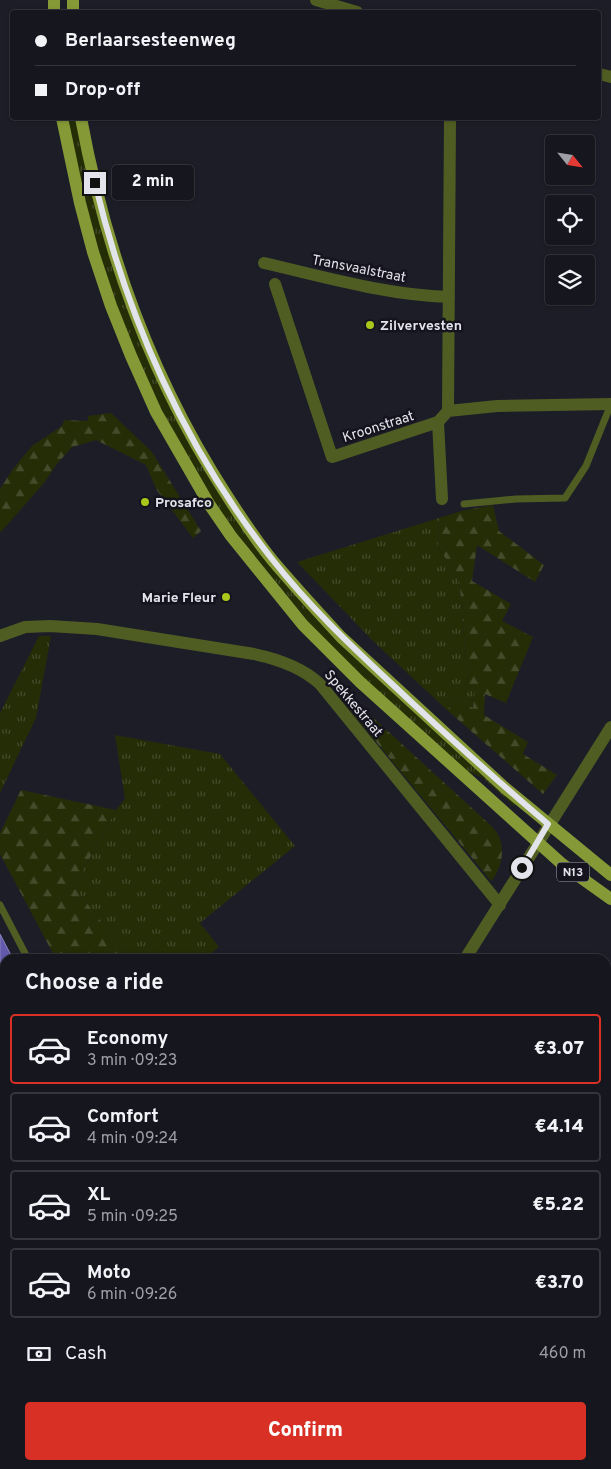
<!DOCTYPE html>
<html lang="en">
<head>
<meta charset="utf-8">
<style>
  :root { --surface:#16161e; --page:#23232b; --text:#f1f3f6; --muted:#9e9fa4; --line:#35353c; --accent:#d93025 }
  body { margin:0; font-family:Overpass,sans-serif; background:var(--page); color:var(--text); height:100vh; display:flex; flex-direction:column; font-size:19px; white-space:nowrap }
  * { box-sizing:border-box; margin:0 }
  p { font-size:16px; color:var(--muted) }
  .icon { flex:none; width:28px; height:28px; fill:none; stroke:currentColor; stroke-width:2; stroke-linecap:round; stroke-linejoin:round }
  .map { position:relative; flex:1; overflow:hidden }
  .details { position:absolute; left:0px; top:954px; width:611px; height:516px; display:flex; flex-direction:column; background:var(--surface); border-radius:15px 15px 0 0; box-shadow:0 1px 4px #0004,0 0 0 1px var(--line) }
  .details>* { flex:none }
  .top-card { position:absolute; left:10px; top:10px; width:591px; height:110px; border-radius:5px; box-shadow:0 1px 4px #0004,0 0 0 1px var(--line); display:grid; align-content:center; height:110px; padding:0 25px; background:var(--surface) }
  .needle { width:32px; rotate:120deg }
  .buttons { position:absolute; left:545px; top:135px; display:grid; gap:10px }
  .buttons a { display:grid; place-items:center; width:50px; height:50px; border-radius:5px; background:var(--surface); box-shadow:0 1px 4px #0004,0 0 0 1px var(--line); font-size:25px }
  .end { position:absolute; width:22px; height:22px; margin:-11px; border:6px solid #e3e3eb; background:#111; box-shadow:0 0 0 2px #111 }
  .from { border-radius:50% }
  .bubble { position:absolute; height:35px; border-radius:5px; background:var(--surface); box-shadow:0 1px 4px #0004,0 0 0 1px var(--line); font-size:16px; font-weight:800; line-height:35px; text-align:center }
  .top-card b { display:flex; align-items:center; gap:18px; height:48px; font-size:19px }
  .top-card b+b { border-top:1px solid var(--line) }
  .top-card i { width:12px; height:12px; background:var(--text) }
  ul { padding:0; list-style:none }
  li { display:flex; align-items:center; gap:15px; height:70px; margin:0 10px 8px; padding:0 15px; border:2px solid var(--line); border-radius:5px }
  li div { flex:1 }
  li b { display:block; font-size:19px }
  li em { font-style:normal; font-weight:800 }
  li.current { border-color:var(--accent) }
  li>.icon { width:45px; height:45px; stroke-width:1.5 }
  h2 { padding:0 25px; font-size:22px; line-height:60px }
  .pay { display:flex; align-items:center; gap:12px; height:55px; padding:0 25px; font-size:19px }
  .pay p { margin-inline-start:auto }
  .action { display:flex; gap:10px; margin-top:auto; padding:10px 25px }
  .action a { flex:1; height:58px; border-radius:5px; background:var(--accent); color:#fff; font-size:20px; font-weight:800; line-height:58px; text-align:center }
  .map>svg:first-child { display:block }
</style>
</head>
<body>
<div class="map">
<svg width="611" height="1469" viewBox="0 0 611 1469">
  <defs>
    <pattern id="industrial-grid" width="8" height="8" patternUnits="userSpaceOnUse" patternTransform="scale(1.25)"><rect width="8" height="8" fill="#242335"/><path d="M0 4h8M4 0v8" fill="none" stroke="#444352"/></pattern>
    <pattern id="grass-tufts" width="24" height="20" patternUnits="userSpaceOnUse" patternTransform="scale(1.25)"><rect width="24" height="20" fill="#252d07"/><path d="M3 7l-1-3M5 7V3M7 7l1-3M15 17l-1-3M17 17v-4M19 17l1-3" fill="none" stroke="#444b2b"/></pattern>
    <pattern id="forest-firs" width="22" height="20" patternUnits="userSpaceOnUse" patternTransform="scale(1.25)"><rect width="22" height="20" fill="#252d07"/><path d="M5 1l3.5 6h-7zM16 11l3.5 6h-7z" fill="#444b2b"/></pattern>
  </defs>
  <rect width="100%" height="100%" fill="#1d1d28"/>
  <path fill="url(#industrial-grid)" d="M0 1166 5 1174V1406L0 1411Z
    M26 1465H152L144 1469H27Z
    M445 1465H567L569 1469H450Z"/>
  <path fill="url(#grass-tufts)" d="M65 118H78L144 351 270 562 517 802 514 806 483 778 464 770 360 676 319 635 212 503 132 355 98 258Z
    M439 518 438 548 459 576 468 684H476L473 709 458 698 447 710 373 641 297 562Z
    M39 636H51L36 718 0 793V713Z
    M115 735 220 754 295 846 200 923 219 947 204 959H131L74 887 116 810 125 799Z
    M611 1441V1469H596L598 1465H606V1450Z"/>
  <path fill="url(#forest-firs)" d="M111 413 152 452 201 531 193 538 156 489 146 465 96 440 72 447 56 465 44 483 0 533V489L13 469 32 446 62 426 64 420 88 421V416Z
    M493 505 499 531 544 565 535 582 477 545 472 581 511 604 502 621 533 637 506 703 485 694 484 715 528 742 523 754 557 775 543 794 447 710 458 698 473 708 476 684H468L459 576 438 548 439 518 461 511Z
    M345 692 486 821C489 824 494 828 497 833 506 847 502 869 491 881L339 697Z
    M21 790 116 810 74 887 131 959H56L0 854V833Z"/>
  <path fill="#635aac" stroke="#8983bf" d="M0 934 13 959H5V1134L0 1127Z
    M280 1465H421L427 1469H284Z"/>
  <g fill="none" stroke-linecap="round" stroke-linejoin="round">
    <path stroke="#505d22" stroke-width="7" d="M464 504 516 499 565 498 586 466 611 404
      M0 905 28 959
      M445 1465 450 1469"/>
    <path stroke="#505d22" stroke-width="12" d="M316 0 357 12
      M599 74 611 77
      M264 263C325 277 386 295 449 297
      M275 284 332 457 438 422 448 411 497 406 611 404
      M448 411 450 118
      M438 422 442 499
      M0 636 25 627 50 626 97 629 254 654C278 659 302 667 320 684L500 905
      M0 1147 5 1155
      M606 1335 611 1328
      M254 1465 258 1469
      M166 1469 173 1465"/>
    <path stroke="#505d22" stroke-width="12" d="M465 959 611 727
      M0 1454 5 1449"/>
    <path stroke="#859a36" stroke-width="12" d="M54 0V12
      M73 0V12
      M62 118 80 203 93 252 111 306 131 356 156 412 209 504 231 536 303 625 360 682 562 864 611 899
      M81 118C104 242 145 361 211 470 230 501 250 533 273 561 295 587 318 612 341 637L505 788 611 875"/>
  </g>
  <g fill="none" stroke-linecap="round" stroke-linejoin="round">
    <path stroke="#e3e3eb" stroke-width="6" d="M95 183C127 318 185 449 272 559 308 605 350 645 392 684 443 732 495 779 548 824L522 868"/>
  </g>
  <g fill="#a9c71a" stroke="#14131e" stroke-width="2">
    <circle cx="370" cy="325" r="5"/>
    <circle cx="145" cy="502" r="5"/>
    <circle cx="226" cy="597" r="5"/>
  </g>
  <g text-anchor="middle" stroke-width="5" stroke-linejoin="round" paint-order="stroke">
    <rect fill="#14131e" stroke="#a5a5ae" stroke-width="1" x="557" y="862.5" width="32" height="19" rx="4"/>
    <g font-size="12" font-weight="bold" fill="#e3e3eb">
      <text x="573" y="876">N13</text>
    </g>
    <g font-size="14" fill="#e3e3eb" stroke="#14131e">
      <text transform="translate(359 268) rotate(11)" y="5">Transvaalstraat</text>
      <text transform="translate(378 426) rotate(-18)" y="5">Kroonstraat</text>
      <text transform="translate(354 703) rotate(50)" y="5">Spekkestraat</text>
    </g>
    <g font-size="14" font-weight="bold" fill="#e3e3eb" stroke="#14131e" text-anchor="start">
      <text x="380" y="330">Zilvervesten</text>
      <text x="155" y="507">Prosafco</text>
      <text x="216" y="602" text-anchor="end">Marie Fleur</text>
    </g>
  </g>
</svg>
<div class="buttons">
<a><svg class="needle" viewBox="-14 -14 28 28"><path d="M0-13l5 13h-10z" fill="#e53935"/><path d="M0 13l5-13h-10z" fill="#9e9fa4"/></svg></a>
<a><svg class="icon" aria-label="locate" viewBox="0 0 24 24"><circle cx="12" cy="12" r="6"/><path d="M12 2v4M12 18v4M2 12h4M18 12h4"/></svg></a>
<a><svg class="icon" aria-label="layers" viewBox="0 0 24 24"><path d="M12 4l9 5-9 5-9-5zM3 14l9 5 9-5"/></svg></a>
</div>
<i class="end from" style="left:522px;top:868px"></i>
<i class="end" style="left:95px;top:183px"></i>
<div class="bubble" style="left:112px;top:165px;width:82px">2 min</div>
<div class="top-card">
<b><i class="from"></i>Berlaarsesteenweg</b>
<b><i></i>Drop-off</b>
</div>
<section class="details">
<h2>Choose a ride</h2>
<ul>
<li class="current"><svg class="icon" aria-label="car" viewBox="0 0 24 24"><path d="M5 17H2v-5l4-1 3-4h7l3 4 3 1v5h-3M9 17h6M6 11h13"/><circle cx="7" cy="17" r="2"/><circle cx="17" cy="17" r="2"/></svg><div><b>Economy</b><p>3 min · 09:23</p></div><em>€3.07</em></li>
<li><svg class="icon" aria-label="car" viewBox="0 0 24 24"><path d="M5 17H2v-5l4-1 3-4h7l3 4 3 1v5h-3M9 17h6M6 11h13"/><circle cx="7" cy="17" r="2"/><circle cx="17" cy="17" r="2"/></svg><div><b>Comfort</b><p>4 min · 09:24</p></div><em>€4.14</em></li>
<li><svg class="icon" aria-label="car" viewBox="0 0 24 24"><path d="M5 17H2v-5l4-1 3-4h7l3 4 3 1v5h-3M9 17h6M6 11h13"/><circle cx="7" cy="17" r="2"/><circle cx="17" cy="17" r="2"/></svg><div><b>XL</b><p>5 min · 09:25</p></div><em>€5.22</em></li>
<li><svg class="icon" aria-label="car" viewBox="0 0 24 24"><path d="M5 17H2v-5l4-1 3-4h7l3 4 3 1v5h-3M9 17h6M6 11h13"/><circle cx="7" cy="17" r="2"/><circle cx="17" cy="17" r="2"/></svg><div><b>Moto</b><p>6 min · 09:26</p></div><em>€3.70</em></li>
</ul>
<div class="pay"><svg class="icon" aria-label="cash" viewBox="0 0 24 24"><path d="M3 7h18v10H3z"/><circle cx="12" cy="12" r="2"/></svg>Cash<p>460 m</p></div>
<div class="action"><a>Confirm</a></div>
</section>
</div>
</body>
</html>
